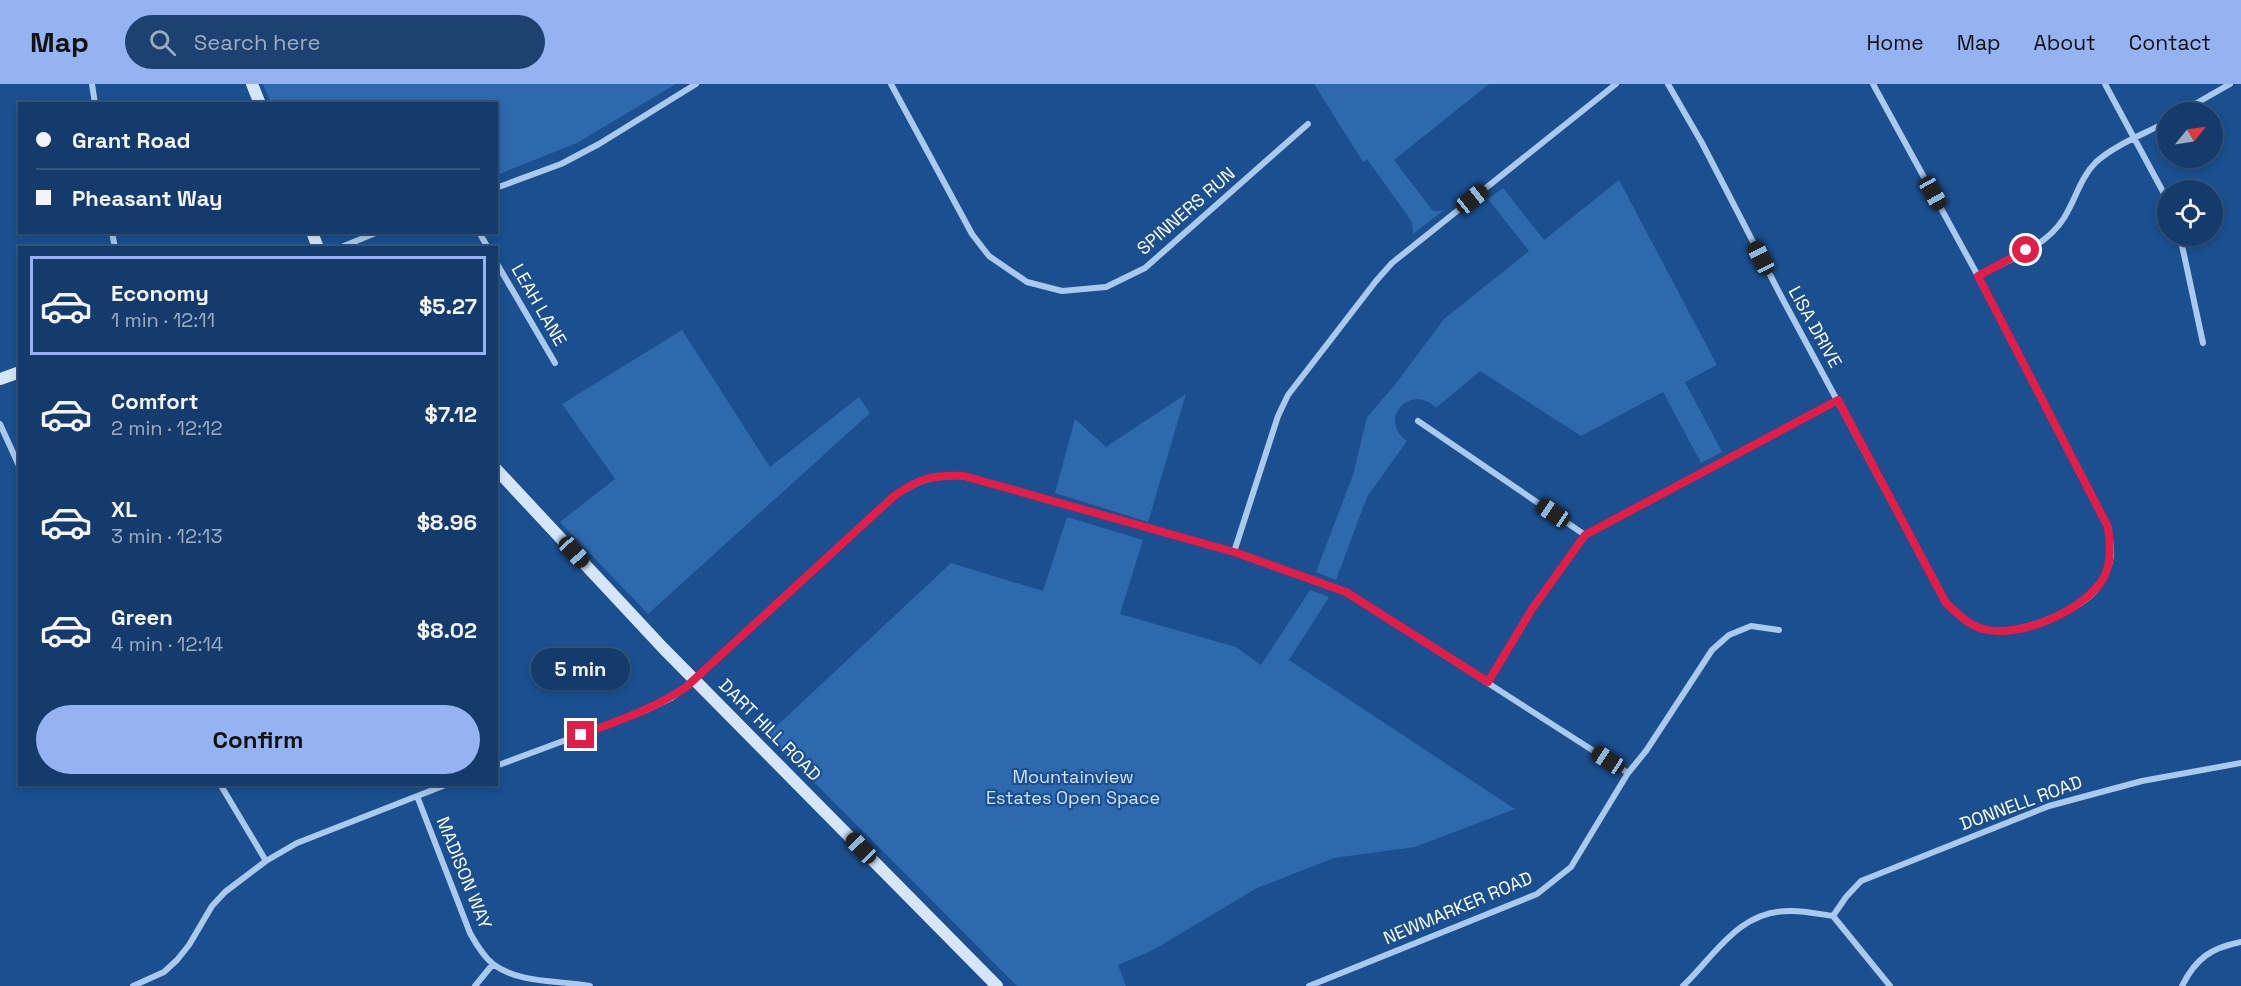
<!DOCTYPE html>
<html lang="en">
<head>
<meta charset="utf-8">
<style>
  :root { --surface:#143b6b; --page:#1d4271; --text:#f1f3f6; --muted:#9dadc1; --line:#33557e; --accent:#95b2f1 }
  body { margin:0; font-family:"Space Grotesk",sans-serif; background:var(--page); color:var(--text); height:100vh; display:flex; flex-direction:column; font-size:22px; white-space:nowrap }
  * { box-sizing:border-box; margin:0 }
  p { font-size:20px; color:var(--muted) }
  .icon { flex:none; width:33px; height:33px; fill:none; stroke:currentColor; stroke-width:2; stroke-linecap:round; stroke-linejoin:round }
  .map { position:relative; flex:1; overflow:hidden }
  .sheet { position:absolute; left:18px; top:162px; width:480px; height:540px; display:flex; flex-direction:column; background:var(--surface); border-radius:0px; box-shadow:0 3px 9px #0003,0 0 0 2px var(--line) }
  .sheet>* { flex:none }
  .banner { position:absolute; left:18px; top:18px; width:480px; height:132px; border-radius:0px; box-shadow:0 3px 9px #0003,0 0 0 2px var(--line); display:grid; align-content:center; height:132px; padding:0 18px; background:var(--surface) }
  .needle { width:39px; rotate:60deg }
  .buttons { position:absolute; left:2157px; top:18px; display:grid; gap:12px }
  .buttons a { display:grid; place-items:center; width:66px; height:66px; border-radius:50%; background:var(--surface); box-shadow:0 3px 9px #0003,0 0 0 2px var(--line); font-size:30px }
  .end { position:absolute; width:27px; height:27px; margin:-14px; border:8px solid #e11d48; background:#fff; box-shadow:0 0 0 3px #fff }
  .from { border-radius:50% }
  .bubble { position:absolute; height:42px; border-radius:21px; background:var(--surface); box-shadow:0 3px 9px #0003,0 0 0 2px var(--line); font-size:20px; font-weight:600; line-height:42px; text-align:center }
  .car { position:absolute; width:18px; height:36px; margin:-18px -9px; border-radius:8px; box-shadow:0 0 4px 2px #0007; background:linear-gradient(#222 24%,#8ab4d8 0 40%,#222 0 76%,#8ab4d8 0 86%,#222 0) }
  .banner b { display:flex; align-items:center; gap:21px; height:57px; font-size:22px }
  .banner b+b { border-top:2px solid var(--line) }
  .banner i { width:15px; height:15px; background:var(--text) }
  ul { padding:10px 0 0; list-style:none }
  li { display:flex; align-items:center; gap:18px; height:99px; margin:0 12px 9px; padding:0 6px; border:3px solid transparent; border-radius:0px }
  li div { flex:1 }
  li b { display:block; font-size:22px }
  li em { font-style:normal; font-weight:600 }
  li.active { border-color:var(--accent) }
  li>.icon { width:54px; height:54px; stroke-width:1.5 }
  .cta { display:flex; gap:12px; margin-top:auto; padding:12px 18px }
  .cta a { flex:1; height:69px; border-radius:36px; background:var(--accent); color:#111; font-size:24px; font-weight:600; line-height:69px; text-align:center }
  header { display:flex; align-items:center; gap:36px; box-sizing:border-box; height:84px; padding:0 30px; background:var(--accent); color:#111 }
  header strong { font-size:28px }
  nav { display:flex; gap:33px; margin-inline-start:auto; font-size:21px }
  .search { width:420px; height:54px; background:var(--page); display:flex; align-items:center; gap:15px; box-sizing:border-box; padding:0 21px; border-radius:33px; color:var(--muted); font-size:22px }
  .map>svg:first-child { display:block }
</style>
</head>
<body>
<header>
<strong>Map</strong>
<div class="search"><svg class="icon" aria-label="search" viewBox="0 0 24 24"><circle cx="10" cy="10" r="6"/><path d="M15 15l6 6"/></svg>Search here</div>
<nav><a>Home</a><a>Map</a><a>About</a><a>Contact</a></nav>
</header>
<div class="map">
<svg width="2241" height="902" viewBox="0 0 2241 902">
  <rect width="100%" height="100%" fill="#1b4f8f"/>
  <path fill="#2e69ad" d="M263 0H676L577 59 497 91 496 20 271 19Z
    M1314 0H1489L1394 76 1432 126 1436 127 1444 126 1413 150 1412 138 1367 75 1363 78Z
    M1619 96 1717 281 1685 298 1722 368 1701 379 1663 308 1581 352 1480 287 1436 324C1410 298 1377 336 1407 357L1367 413 1336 496 1316 488 1353 391 1367 333 1394 302 1444 235 1529 167 1488 115 1503 104 1544 156Z
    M682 246 770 383 859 313 870 329 648 530 560 438 615 395 562 320Z
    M1186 310 1148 438 1055 409 1075 335 1106 363Z
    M1067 433 1143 456 1120 530 1236 563 1261 581 1310 506 1329 513 1289 576 1515 725 1415 763 1334 774 1257 804 1153 866 1118 881 1126 902H1017L767 651 951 479 1043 507Z"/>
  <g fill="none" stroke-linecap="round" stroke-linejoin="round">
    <path stroke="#a9c9ee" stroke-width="6" d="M92 0 95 20
      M891 0 972 150 989 172 1027 198 1062 207 1106 203 1145 184 1308 40
      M1668 0 1702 59 1781 212 1946 519C1957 530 1968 541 1983 545 2012 553 2074 530 2094 508 2102 499 2110 483 2111 471 2112 462 2109 452 2108 443L1978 192 1873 0
      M2105 0 2168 117
      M2181 28 2230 0
      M496 104 561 80 599 60 696 0
      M112 148 115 164
      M479 148 488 164
      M2180 152 2203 259
      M339 164 378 148
      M496 178 555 279
      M1978 192C2008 176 2046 163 2064 134 2076 115 2080 94 2096 78 2116 60 2145 50 2168 37
      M1418 337 1585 451
      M0 340 20 384
      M1234 468 1278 332 1288 311 1376 197 1392 179 1616 0
      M1488 598 1532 525 1585 451 1838 316
      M496 682 644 627 671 614 686 603 894 412C920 395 933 391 964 392L1234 468 1346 508 1628 689
      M220 700 266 777
      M417 712 470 849C476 860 483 872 493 880 519 900 559 896 590 902
      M1833 832 1846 813 1861 797 2049 722 2142 697 2241 679
      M133 902 164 888 177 876 189 861 212 822 225 808 266 777 297 759 448 700
      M475 902 493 880
      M1309 902 1537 810 1571 783 1628 689 1646 667 1712 566 1729 551 1751 542 1779 546
      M1683 902C1716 870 1739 826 1791 827 1805 827 1819 830 1833 832L1890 902
      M2182 902C2196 874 2211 864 2241 858"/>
    <path stroke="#d6e6fa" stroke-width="12" d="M252 0 260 20
      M312 148 318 164
      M0 295 20 288
      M496 385 663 564 997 902"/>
  </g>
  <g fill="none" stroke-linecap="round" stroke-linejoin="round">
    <path stroke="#e11d48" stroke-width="8" d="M581 651C617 637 654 625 686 603L894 412C921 393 932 391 964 392L1234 468 1346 508 1488 598 1532 525 1585 451 1838 316 1946 519C1957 529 1968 541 1983 545 2020 555 2086 526 2104 493 2112 476 2110 461 2108 443L1978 192 2026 166"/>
  </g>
  <g text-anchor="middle" stroke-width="4.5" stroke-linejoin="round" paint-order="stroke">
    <g font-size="18" fill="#fff" stroke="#1b4f8f">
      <text transform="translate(1186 127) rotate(-41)" y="6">SPINNERS RUN</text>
      <text transform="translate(539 221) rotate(60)" y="6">LEAH LANE</text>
      <text transform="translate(1815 243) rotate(61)" y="6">LISA DRIVE</text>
      <text transform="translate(770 646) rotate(45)" y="6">DART HILL ROAD</text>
      <text transform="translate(2021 719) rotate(-20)" y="6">DONNELL ROAD</text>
      <text transform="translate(464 789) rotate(68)" y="6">MADISON WAY</text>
      <text transform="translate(1458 824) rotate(-23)" y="6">NEWMARKER ROAD</text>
    </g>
    <g font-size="18" fill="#cfe3fa" stroke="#1b4f8f">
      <text x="1073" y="699">Mountainview<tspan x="1073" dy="21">Estates Open Space</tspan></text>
    </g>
  </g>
</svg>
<div class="buttons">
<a><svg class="needle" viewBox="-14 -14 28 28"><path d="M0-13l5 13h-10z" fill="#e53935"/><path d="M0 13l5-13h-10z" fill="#9dadc1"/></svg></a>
<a><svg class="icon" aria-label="locate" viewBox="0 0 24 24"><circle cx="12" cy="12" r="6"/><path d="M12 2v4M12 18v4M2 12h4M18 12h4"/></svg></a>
</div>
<i class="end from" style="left:2026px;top:166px"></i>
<i class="end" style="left:581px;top:651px"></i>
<div class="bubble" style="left:531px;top:564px;width:99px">5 min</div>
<i class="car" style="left:1933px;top:109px;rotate:151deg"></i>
<i class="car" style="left:1472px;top:115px;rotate:51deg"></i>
<i class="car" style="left:1761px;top:174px;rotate:333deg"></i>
<i class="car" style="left:1553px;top:429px;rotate:304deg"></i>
<i class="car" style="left:574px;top:468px;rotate:138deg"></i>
<i class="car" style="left:1608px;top:676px;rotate:303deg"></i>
<i class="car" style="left:861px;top:764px;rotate:316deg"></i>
<div class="banner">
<b><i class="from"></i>Grant Road</b>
<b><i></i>Pheasant Way</b>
</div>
<section class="sheet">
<ul>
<li class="active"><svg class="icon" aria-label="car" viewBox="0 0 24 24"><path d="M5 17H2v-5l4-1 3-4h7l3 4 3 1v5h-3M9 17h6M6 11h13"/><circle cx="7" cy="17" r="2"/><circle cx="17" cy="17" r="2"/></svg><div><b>Economy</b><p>1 min · 12:11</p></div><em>$5.27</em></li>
<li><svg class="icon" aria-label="car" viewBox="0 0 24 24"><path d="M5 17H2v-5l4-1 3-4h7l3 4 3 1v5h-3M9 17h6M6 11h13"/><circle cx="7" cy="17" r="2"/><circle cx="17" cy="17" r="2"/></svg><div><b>Comfort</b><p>2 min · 12:12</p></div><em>$7.12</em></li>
<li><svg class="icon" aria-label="car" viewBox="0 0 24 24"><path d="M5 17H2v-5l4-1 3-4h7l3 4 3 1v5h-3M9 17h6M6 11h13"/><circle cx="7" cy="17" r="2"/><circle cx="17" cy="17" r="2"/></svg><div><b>XL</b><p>3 min · 12:13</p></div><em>$8.96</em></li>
<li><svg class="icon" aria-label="car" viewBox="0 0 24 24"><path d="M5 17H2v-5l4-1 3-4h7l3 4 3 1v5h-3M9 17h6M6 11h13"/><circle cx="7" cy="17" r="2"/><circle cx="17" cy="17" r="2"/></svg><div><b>Green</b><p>4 min · 12:14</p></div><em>$8.02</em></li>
</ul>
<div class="cta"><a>Confirm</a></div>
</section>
</div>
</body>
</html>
